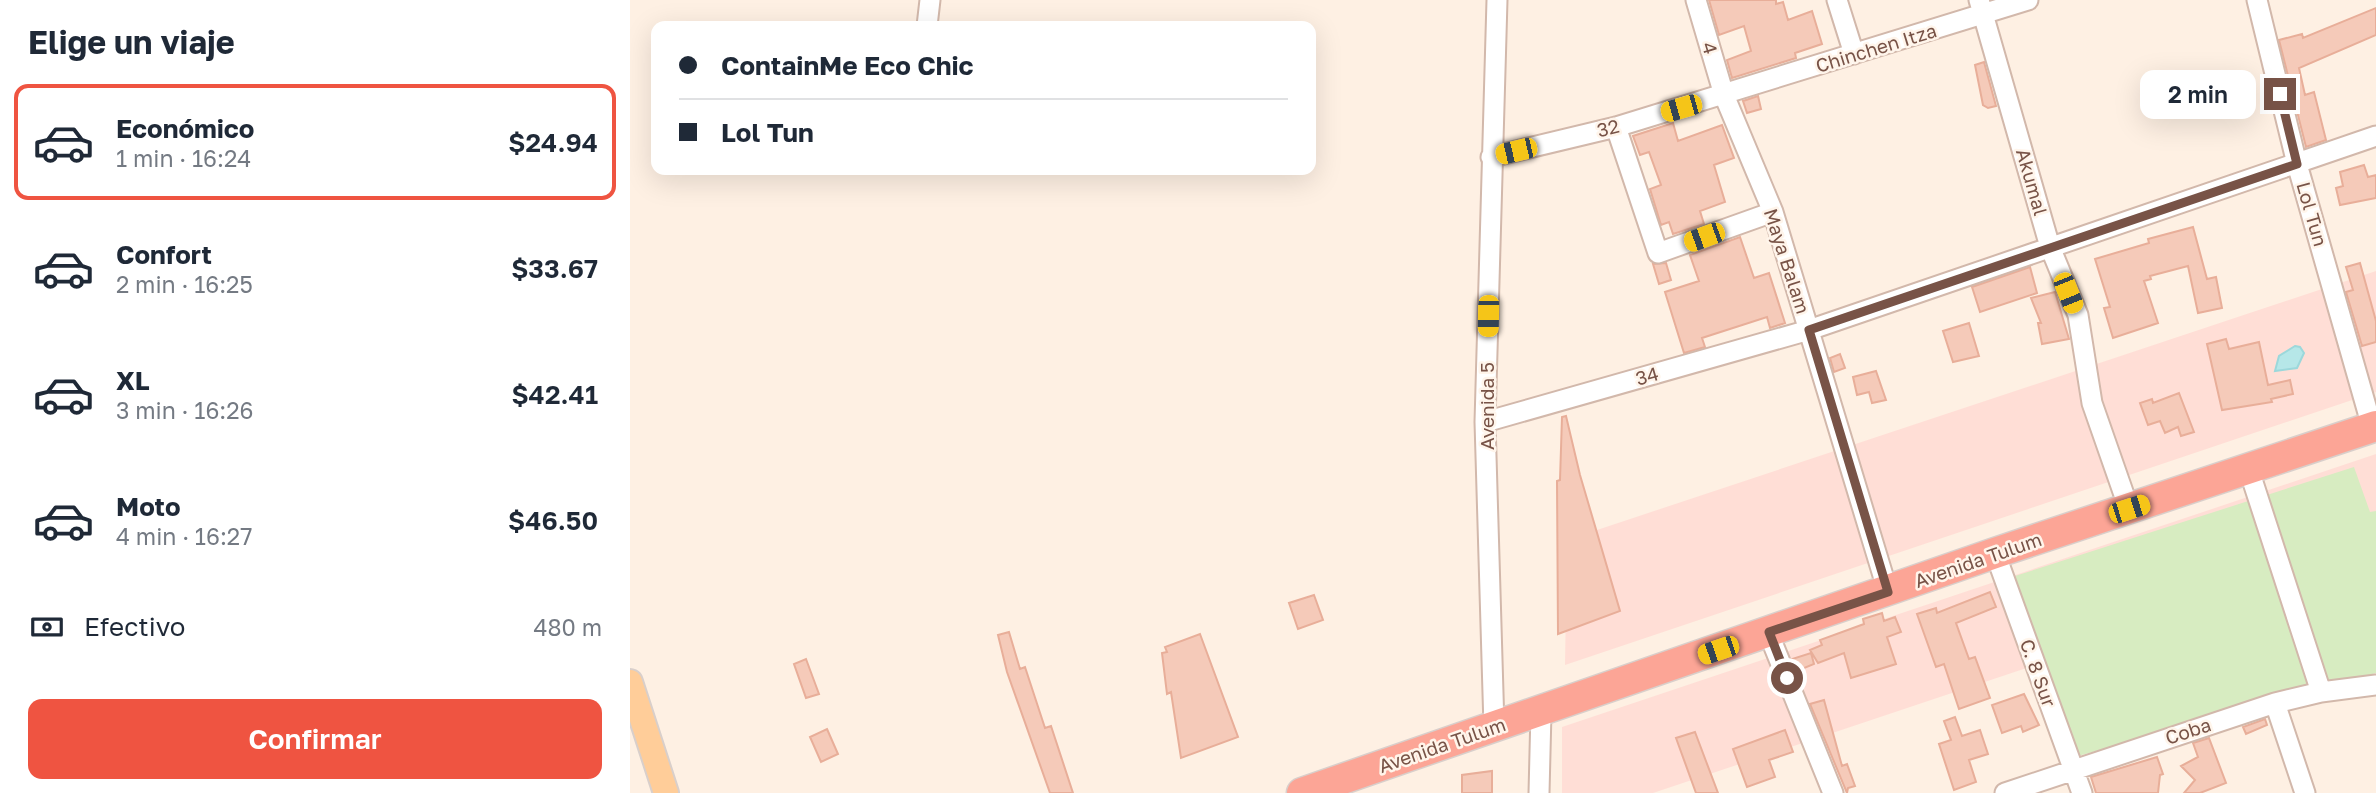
<!DOCTYPE html>
<html lang="es">
<head>
<meta charset="utf-8">
<style>
  :root { --surface:#fff; --page:#f6f6f7; --text:#1f2937; --muted:#747a83; --line:#e0e1e3; --accent:#ef5441 }
  body { margin:0; font-family:"Golos Text",sans-serif; background:var(--page); color:var(--text); height:100vh; display:flex; flex-direction:column; font-size:26px; white-space:nowrap }
  * { box-sizing:border-box; margin:0 }
  p { font-size:23px; color:var(--muted) }
  .icon { flex:none; width:38px; height:38px; fill:none; stroke:currentColor; stroke-width:2; stroke-linecap:round; stroke-linejoin:round }
  .map { position:relative; flex:1; overflow:hidden }
  .panel { display:flex; flex-direction:column; background:var(--surface); width:630px }
  .panel>* { flex:none }
  .hud { position:absolute; left:21px; top:21px; width:665px; height:154px; border-radius:14px; box-shadow:0 7px 28px #0002; display:grid; align-content:center; height:154px; padding:0 28px; background:var(--surface) }
  .end { position:absolute; width:32px; height:32px; margin:-16px; border:9px solid #785347; background:#fff; box-shadow:0 0 0 4px #fff }
  .from { border-radius:50% }
  .bubble { position:absolute; height:49px; border-radius:14px; background:var(--surface); box-shadow:0 7px 28px #0002; font-size:23px; font-weight:600; line-height:49px; text-align:center }
  .car { position:absolute; width:21px; height:42px; margin:-21px -10px; border-radius:9px; box-shadow:0 0 5px 2px #0007; background:linear-gradient(#f5c518 24%,#345 0 40%,#f5c518 0 76%,#345 0 86%,#f5c518 0) }
  .hud b { display:flex; align-items:center; gap:24px; height:66px; font-size:26px }
  .hud b+b { border-top:2px solid var(--line) }
  .hud i { width:18px; height:18px; background:var(--text) }
  ul { padding:0; list-style:none }
  li { display:flex; align-items:center; gap:21px; height:116px; margin:0 14px 10px; padding:0 14px; border:4px solid transparent; border-radius:14px }
  li div { flex:1 }
  li b { display:block; font-size:26px }
  li em { font-style:normal; font-weight:600 }
  li.current { border-color:var(--accent) }
  li>.icon { width:63px; height:63px; stroke-width:1.5 }
  h2 { padding:0 28px; font-size:32px; line-height:84px }
  .pay { display:flex; align-items:center; gap:18px; height:77px; padding:0 28px; font-size:26px }
  .pay p { margin-inline-start:auto }
  .cta { display:flex; gap:14px; margin-top:auto; padding:14px 28px }
  .cta a { flex:1; height:80px; border-radius:14px; background:var(--accent); color:#fff; font-size:28px; font-weight:600; line-height:80px; text-align:center }
  main { display:flex; flex:1; min-height:0 }
  .map>svg:first-child { display:block }
</style>
</head>
<body>
<main>
<section class="panel">
<h2>Elige un viaje</h2>
<ul>
<li class="current"><svg class="icon" aria-label="car" viewBox="0 0 24 24"><path d="M5 17H2v-5l4-1 3-4h7l3 4 3 1v5h-3M9 17h6M6 11h13"/><circle cx="7" cy="17" r="2"/><circle cx="17" cy="17" r="2"/></svg><div><b>Económico</b><p>1 min · 16:24</p></div><em>$24.94</em></li>
<li><svg class="icon" aria-label="car" viewBox="0 0 24 24"><path d="M5 17H2v-5l4-1 3-4h7l3 4 3 1v5h-3M9 17h6M6 11h13"/><circle cx="7" cy="17" r="2"/><circle cx="17" cy="17" r="2"/></svg><div><b>Confort</b><p>2 min · 16:25</p></div><em>$33.67</em></li>
<li><svg class="icon" aria-label="car" viewBox="0 0 24 24"><path d="M5 17H2v-5l4-1 3-4h7l3 4 3 1v5h-3M9 17h6M6 11h13"/><circle cx="7" cy="17" r="2"/><circle cx="17" cy="17" r="2"/></svg><div><b>XL</b><p>3 min · 16:26</p></div><em>$42.41</em></li>
<li><svg class="icon" aria-label="car" viewBox="0 0 24 24"><path d="M5 17H2v-5l4-1 3-4h7l3 4 3 1v5h-3M9 17h6M6 11h13"/><circle cx="7" cy="17" r="2"/><circle cx="17" cy="17" r="2"/></svg><div><b>Moto</b><p>4 min · 16:27</p></div><em>$46.50</em></li>
</ul>
<div class="pay"><svg class="icon" aria-label="cash" viewBox="0 0 24 24"><path d="M3 7h18v10H3z"/><circle cx="12" cy="12" r="2"/></svg>Efectivo<p>480 m</p></div>
<div class="cta"><a>Confirmar</a></div>
</section>
<div class="map">
<svg width="1746" height="793" viewBox="0 0 1746 793">
  <rect width="100%" height="100%" fill="#fef0e3"/>
  <path fill="#ffded6" d="M1746 271V392L935 665 937 540Z
    M1746 454V551L1023 793H932V727Z"/>
  <path fill="#d7ecc1" d="M1724 467 1740 512 1746 511V673L1448 756 1385 576Z"/>
  <path fill="#b6e7e8" stroke="#9cd8db" stroke-width="2" d="M1665 346 1670 347 1674 353 1667 368 1645 371 1649 356Z"/>
  <path fill="#f5cab9" stroke="#e8ae99" stroke-width="2" d="M1079 0H1146V4L1153 2 1158 20 1182 11 1192 44 1165 53 1166 58 1102 78 1097 60 1121 51 1114 26 1089 35Z
    M1746 8V35L1669 68 1675 95 1684 92 1696 140 1676 147 1649 40 1672 34 1673 38Z
    M1354 62 1366 106 1358 108 1353 105 1345 65Z
    M1128 96 1131 109 1117 113 1113 101Z
    M1043 123 1048 141 1092 125 1104 158 1084 165 1095 202 1070 211 1074 224 1043 234 1039 222 1031 225 1020 189 1031 185 1019 152 1010 155 1003 136Z
    M1734 165 1738 177 1746 175V198L1710 205 1706 188 1713 186 1710 172Z
    M1563 227 1577 279 1586 277 1592 308 1568 313 1558 266 1520 276 1521 279 1514 281 1528 323 1483 338 1474 308 1480 307 1465 259 1519 243 1518 239Z
    M1110 237 1124 278 1139 273 1155 323 1140 328 1137 317 1072 338 1075 347 1054 353 1035 292 1069 281 1060 255Z
    M1036 263 1041 280 1029 284 1023 264Z
    M1730 263 1746 321V342L1732 346 1716 292 1723 290 1716 267Z
    M1400 267 1407 293 1350 312 1342 287Z
    M1425 292 1439 339 1412 344 1408 323H1411L1401 298Z
    M1339 323 1349 356 1323 362 1313 331Z
    M1596 339 1599 349 1629 342 1638 385 1660 380 1663 394 1641 399 1642 402 1592 410 1577 344Z
    M1210 354 1215 368 1204 372 1200 358Z
    M1246 371 1256 400 1242 403 1239 392 1227 395 1223 377Z
    M1549 393 1564 432 1551 436 1548 427 1535 433 1530 421 1518 425 1510 403 1522 399 1523 403Z
    M936 416 950 475 990 611 928 634 927 481 930 480 932 417Z
    M1360 592 1366 607 1326 623 1339 659 1345 657 1360 698 1329 709 1314 664 1306 667 1287 614 1306 608 1307 613Z
    M684 595 693 620 668 629 659 603Z
    M1252 613 1254 621 1265 617 1271 632 1257 637 1266 664 1221 678 1214 653 1188 663 1180 650 1192 645 1190 640 1234 624 1233 619Z
    M379 632 390 669 395 667 415 728 421 726 443 793H420L377 672 368 635Z
    M570 634 608 737 551 758 541 692 537 694 532 653 537 652 535 647Z
    M1181 653 1184 664 1167 671 1162 659Z
    M176 659 189 694 176 698 164 664Z
    M1394 694 1409 725 1393 732 1391 726 1372 733 1362 705Z
    M1194 700 1212 766 1217 764 1225 786 1218 788 1217 793 1180 704Z
    M1325 717 1332 736 1350 730 1358 754 1339 760 1346 782 1324 790 1309 744 1321 740 1314 721Z
    M1635 719 1637 725 1616 734 1613 727Z
    M197 729 208 754 191 762 180 737Z
    M1155 730 1163 752 1139 760 1145 777 1117 787 1103 749Z
    M1065 732 1088 793H1066L1046 738Z
    M1579 738 1596 783 1570 793H1554L1565 780 1551 766 1568 757 1563 743Z
    M1527 757 1533 774 1530 775 1528 793H1466L1461 777Z
    M862 771V793H832V775Z"/>
  <g fill="none" stroke-linecap="round" stroke-linejoin="round">
    <defs>
      <path id="minor" d="M1066 0 1094 95 1143 212 1258 592
        M1207 0 1224 54
        M1349 0 1420 247 1448 315 1462 403 1499 509
        M1627 0 1667 164 1742 427
        M297 26 300 0
        M986 127 1028 253 1143 212
        M861 157 986 127 1398 0
        M855 422 1179 330 1746 136
        M1619 470 1691 692
        M1365 553 1452 793
        M1138 632 1203 793
        M1645 703 1675 793
        M864 727 855 422 867 0
        M909 793 911 712
        M1375 793 1645 703 1691 692 1746 685"/>
      <path id="major" d="M0 682 36 793"/>
      <path id="highway" d="M672 793 1365 553 1746 426"/>
    </defs>
    <use href="#minor" stroke="#d2b8ab" stroke-width="23"/>
    <use href="#major" stroke="#d9cfcb" stroke-width="28"/>
    <use href="#highway" stroke="#d9cfcb" stroke-width="33"/>
    <use href="#minor" stroke="#fff" stroke-width="19"/>
    <use href="#major" stroke="#ffcd99" stroke-width="24"/>
    <use href="#highway" stroke="#fca596" stroke-width="30"/>
  </g>
  <g fill="none" stroke-linecap="round" stroke-linejoin="round">
    <path stroke="#785347" stroke-width="9" d="M1157 678 1139 632 1258 592 1179 330 1667 164 1650 94"/>
  </g>
  <g text-anchor="middle" stroke-width="5" stroke-linejoin="round" paint-order="stroke">
    <g font-size="19" fill="#785347" stroke="#fff5eb">
      <text transform="translate(1080 48) rotate(73)" y="7">4</text>
      <text transform="translate(1246 48) rotate(-17)" y="7">Chinchen Itza</text>
      <text transform="translate(978 128) rotate(-14)" y="7">32</text>
      <text transform="translate(1402 182) rotate(74)" y="7">Akumal</text>
      <text transform="translate(1682 214) rotate(74)" y="7">Lol Tun</text>
      <text transform="translate(1157 261) rotate(72)" y="7">Maya Balam</text>
      <text transform="translate(1017 376) rotate(-16)" y="7">34</text>
      <text transform="translate(857 406) rotate(-90)" y="7">Avenida 5</text>
      <text transform="translate(1348 560) rotate(-19)" y="7">Avenida Tulum</text>
      <text transform="translate(1408 673) rotate(70)" y="7">C. 8 Sur</text>
      <text transform="translate(1558 731) rotate(-18)" y="7">Coba</text>
      <text transform="translate(812 745) rotate(-19)" y="7">Avenida Tulum</text>
    </g>
  </g>
</svg>
<i class="end from" style="left:1157px;top:678px"></i>
<i class="end" style="left:1650px;top:94px"></i>
<div class="bubble" style="left:1510px;top:70px;width:116px">2 min</div>
<i class="car" style="left:1051px;top:108px;rotate:254deg"></i>
<i class="car" style="left:886px;top:151px;rotate:257deg"></i>
<i class="car" style="left:1074px;top:237px;rotate:250deg"></i>
<i class="car" style="left:1438px;top:293px;rotate:158deg"></i>
<i class="car" style="left:858px;top:316px;rotate:181deg"></i>
<i class="car" style="left:1499px;top:509px;rotate:72deg"></i>
<i class="car" style="left:1088px;top:650px;rotate:251deg"></i>
<div class="hud">
<b><i class="from"></i>ContainMe Eco Chic</b>
<b><i></i>Lol Tun</b>
</div>
</div>
</main>
</body>
</html>
